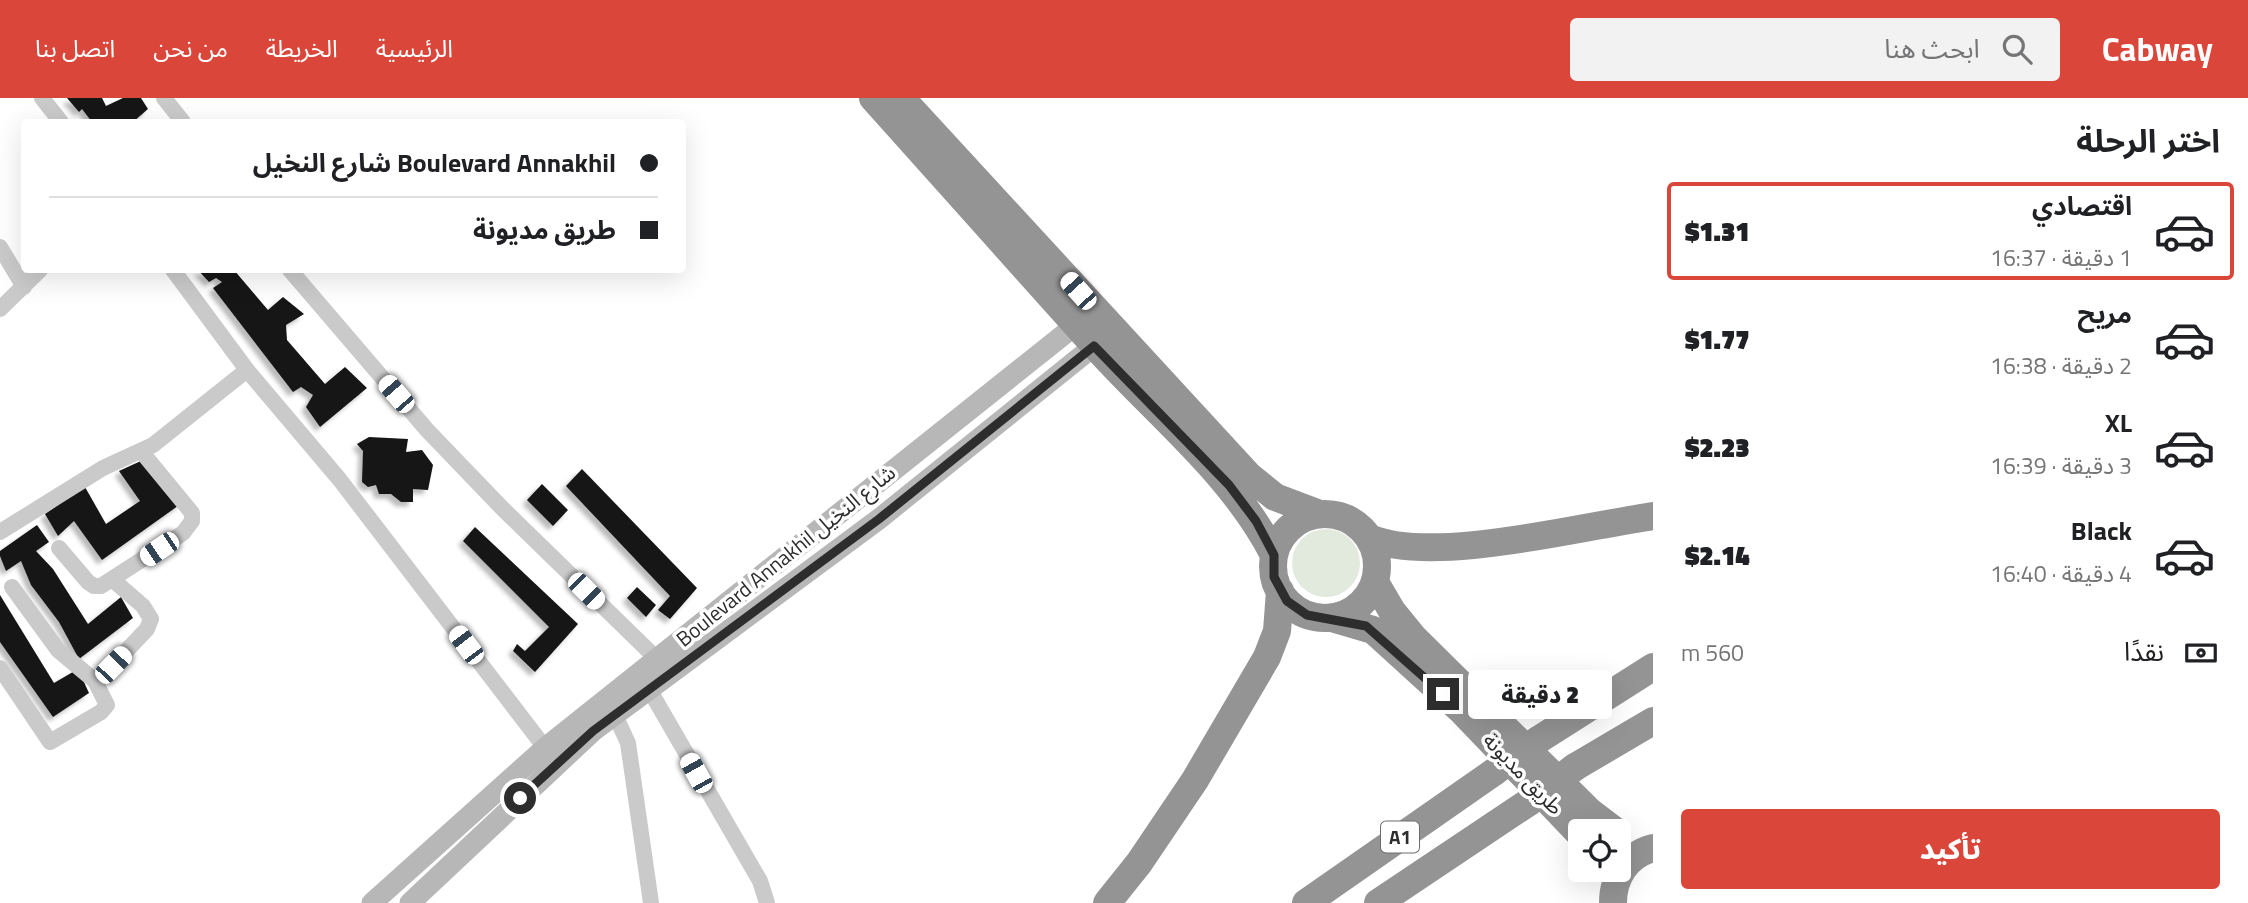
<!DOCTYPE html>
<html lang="ar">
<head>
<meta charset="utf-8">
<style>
  :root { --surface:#fff; --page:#f2f2f2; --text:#202124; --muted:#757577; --line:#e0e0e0; --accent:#da463a }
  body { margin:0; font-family:"Titillium Web","Noto Sans Arabic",sans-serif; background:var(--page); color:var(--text); direction:rtl; height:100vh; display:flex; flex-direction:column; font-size:26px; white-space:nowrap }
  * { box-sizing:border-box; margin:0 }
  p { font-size:23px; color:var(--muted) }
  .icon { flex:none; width:38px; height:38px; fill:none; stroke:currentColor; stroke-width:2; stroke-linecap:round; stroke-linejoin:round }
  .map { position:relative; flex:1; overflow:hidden; direction:ltr }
  .drawer { display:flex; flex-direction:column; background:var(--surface); width:595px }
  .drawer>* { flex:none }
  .banner { position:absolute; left:21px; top:21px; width:665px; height:154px; border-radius:7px; box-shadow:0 7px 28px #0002; direction:rtl; display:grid; align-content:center; height:154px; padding:0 28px; background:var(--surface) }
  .tools { position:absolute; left:1568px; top:721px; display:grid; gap:14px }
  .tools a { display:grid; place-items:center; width:63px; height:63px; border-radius:7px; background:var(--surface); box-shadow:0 7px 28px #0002; font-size:35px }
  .end { position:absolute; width:32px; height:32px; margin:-16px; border:9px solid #2d2d2d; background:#fff; box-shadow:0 0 0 4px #fff }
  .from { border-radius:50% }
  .bubble { position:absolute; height:49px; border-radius:7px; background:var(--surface); box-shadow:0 7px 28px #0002; font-size:23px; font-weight:800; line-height:49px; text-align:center; direction:rtl }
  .car { position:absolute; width:21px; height:42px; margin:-21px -10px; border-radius:9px; box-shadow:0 0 5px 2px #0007; background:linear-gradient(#fff 24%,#345 0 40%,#fff 0 76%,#345 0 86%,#fff 0) }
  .banner b { display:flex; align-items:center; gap:24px; height:66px; font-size:26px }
  .banner b+b { border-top:2px solid var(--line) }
  .banner i { width:18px; height:18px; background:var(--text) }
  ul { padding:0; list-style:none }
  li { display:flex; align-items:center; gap:21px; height:98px; margin:0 14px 10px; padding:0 14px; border:4px solid transparent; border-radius:7px }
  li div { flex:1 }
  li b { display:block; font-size:26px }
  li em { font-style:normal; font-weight:800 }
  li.selected { border-color:var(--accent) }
  li>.icon { width:63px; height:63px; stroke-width:1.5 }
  h2 { padding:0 28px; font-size:32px; line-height:84px }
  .pay { display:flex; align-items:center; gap:18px; height:77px; padding:0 28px; font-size:26px }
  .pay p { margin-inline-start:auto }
  .action { display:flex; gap:14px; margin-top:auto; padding:14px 28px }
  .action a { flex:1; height:80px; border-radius:7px; background:var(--accent); color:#fff; font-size:28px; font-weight:800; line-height:80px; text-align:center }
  header { display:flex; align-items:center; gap:42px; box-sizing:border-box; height:98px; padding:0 35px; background:var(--accent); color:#fff }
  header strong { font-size:33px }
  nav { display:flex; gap:38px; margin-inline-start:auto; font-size:24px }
  .search { width:490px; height:63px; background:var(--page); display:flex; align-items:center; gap:18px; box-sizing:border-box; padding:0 24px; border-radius:7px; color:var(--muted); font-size:26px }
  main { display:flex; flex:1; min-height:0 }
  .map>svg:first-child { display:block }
</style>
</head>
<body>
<header>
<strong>Cabway</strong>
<div class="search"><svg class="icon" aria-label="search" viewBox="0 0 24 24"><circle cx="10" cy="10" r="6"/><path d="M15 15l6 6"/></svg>ابحث هنا</div>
<nav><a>الرئيسية</a><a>الخريطة</a><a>من نحن</a><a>اتصل بنا</a></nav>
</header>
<main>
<section class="drawer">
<h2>اختر الرحلة</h2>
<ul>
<li class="selected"><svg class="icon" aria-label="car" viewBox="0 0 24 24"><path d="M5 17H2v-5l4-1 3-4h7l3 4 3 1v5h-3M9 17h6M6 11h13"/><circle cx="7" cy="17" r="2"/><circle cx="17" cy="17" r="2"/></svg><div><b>اقتصادي</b><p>1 دقيقة · 16:37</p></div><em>$1.31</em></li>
<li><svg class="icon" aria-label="car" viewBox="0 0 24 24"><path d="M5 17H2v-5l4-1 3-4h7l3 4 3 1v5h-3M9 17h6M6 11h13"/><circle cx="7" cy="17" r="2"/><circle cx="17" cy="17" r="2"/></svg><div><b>مريح</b><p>2 دقيقة · 16:38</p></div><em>$1.77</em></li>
<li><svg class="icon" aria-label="car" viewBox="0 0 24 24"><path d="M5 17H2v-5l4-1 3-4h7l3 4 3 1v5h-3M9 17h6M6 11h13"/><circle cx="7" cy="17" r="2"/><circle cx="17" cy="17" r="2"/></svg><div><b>XL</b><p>3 دقيقة · 16:39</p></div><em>$2.23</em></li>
<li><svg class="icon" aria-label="car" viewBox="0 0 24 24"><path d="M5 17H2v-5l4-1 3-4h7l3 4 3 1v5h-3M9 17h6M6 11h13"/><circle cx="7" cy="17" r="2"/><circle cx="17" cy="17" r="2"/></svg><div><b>Black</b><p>4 دقيقة · 16:40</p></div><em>$2.14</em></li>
</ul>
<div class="pay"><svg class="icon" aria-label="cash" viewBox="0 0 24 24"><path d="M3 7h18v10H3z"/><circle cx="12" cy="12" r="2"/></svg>نقدًا<p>560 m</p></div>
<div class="action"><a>تأكيد</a></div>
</section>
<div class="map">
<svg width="1653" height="805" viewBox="0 0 1653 805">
  <defs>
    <filter id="shadow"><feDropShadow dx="-4.5" dy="4.5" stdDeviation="2" flood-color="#0004"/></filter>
  </defs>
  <rect width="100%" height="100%" fill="#fff"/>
  <path fill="#e1eadc" d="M1292 465a34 34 0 1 1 68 0a34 34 0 1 1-68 0Z"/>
  <path fill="#141414" filter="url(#shadow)" d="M67 0H102L106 8 123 0H141L148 11 133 24H92L82 11 79 14Z
    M198 172H234L268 212 283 199 304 216 286 227 287 242 325 286 345 269 367 290 320 329 306 309 313 297 301 289 293 294 213 190 222 184 216 180 209 184Z
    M369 339 408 341 406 354 422 352 433 367 428 392 413 391V404H401L391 396H379L376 387 368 389 362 384 363 353 357 346Z
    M143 362 182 405 102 462 74 423 58 438 45 416 85 389 106 426 140 403 119 373Z
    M582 371 697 490 670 521 658 512 670 498 566 388Z
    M542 386 568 412 553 428 527 402Z
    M37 427 49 444 36 453 53 471 88 526 121 499 133 520 79 561 59 524 31 487 21 463 6 473 0 458V453Z
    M475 429 578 526 535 574 513 553 517 546 525 553 549 529 463 443Z
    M637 489 656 507 646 519 627 500Z
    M0 497 54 585 78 571 89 595 53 619 0 544Z"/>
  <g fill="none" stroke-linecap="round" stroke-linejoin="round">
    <path stroke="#cacaca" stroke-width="16" d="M42 0 61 24
      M164 0 183 24
      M0 149 24 189
      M173 172 247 272 340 382 552 659
      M290 172 427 332 503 411 657 561
      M0 211 40 172
      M0 434 103 370 153 347 247 272
      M59 450 88 484 94 488H101L183 435 192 423V415L141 353
      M0 570 50 644 101 614 107 607 95 583 58 552 12 489
      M96 585 147 531 151 521 143 508 113 482
      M649 591 760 783 767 805
      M615 617 628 645 651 805"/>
    <path stroke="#b7b7b7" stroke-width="21" d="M372 805 545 650 1077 226
      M410 805 593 633 879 421 1094 248"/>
    <path stroke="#949494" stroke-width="28" d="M873 0C948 83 1021 166 1096 249 1157 317 1232 375 1274 457
      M901 0 1249 378 1275 399 1320 416
      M1273 468a52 52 0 1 1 104 0a52 52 0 1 1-104 0Z
      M1370 440C1432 467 1583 428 1653 418
      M1375 484 1392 513 1414 540 1590 714 1615 733
      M1332 520 1373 532 1463 614 1580 736
      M1538 642 1653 569
      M1575 669 1653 623
      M1107 805 1139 765 1195 682 1267 559 1277 533 1280 493
      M1306 805 1494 674
      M1378 805 1529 704
      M1613 805C1613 779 1627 757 1653 750"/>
    <path stroke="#949494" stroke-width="28" d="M1494 674 1538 642
      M1529 704 1575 669"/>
  </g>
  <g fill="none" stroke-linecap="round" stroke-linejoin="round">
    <path stroke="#2d2d2d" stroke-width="9" d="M520 700 593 633 879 421 1094 248 1229 387 1256 423 1274 457V479L1287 503 1307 517 1366 528 1443 596"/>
  </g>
  <g text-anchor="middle" stroke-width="7" stroke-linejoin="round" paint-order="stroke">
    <rect fill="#fff" stroke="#6c6c6c" stroke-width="2" x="1381" y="723.5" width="38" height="31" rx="5"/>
    <g font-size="19" font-weight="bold" fill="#2d2d2d">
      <text x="1400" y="746">A1</text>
    </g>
    <g font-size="21" fill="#2d2d2d" stroke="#fff">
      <text transform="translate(786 458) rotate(-39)" y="7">Boulevard Annakhil شارع النخيل</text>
      <text transform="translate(1523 676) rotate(46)" y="7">طريق مديونة</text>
    </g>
  </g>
</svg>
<div class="tools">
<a><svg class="icon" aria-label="locate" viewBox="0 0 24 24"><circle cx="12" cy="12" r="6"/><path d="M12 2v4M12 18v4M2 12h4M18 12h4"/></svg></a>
</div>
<i class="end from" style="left:520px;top:700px"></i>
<i class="end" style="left:1443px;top:596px"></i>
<div class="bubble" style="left:1468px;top:572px;width:144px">2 دقيقة</div>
<i class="car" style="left:1078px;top:193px;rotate:318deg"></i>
<i class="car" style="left:396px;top:296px;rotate:319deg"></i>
<i class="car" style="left:159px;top:451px;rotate:236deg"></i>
<i class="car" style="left:586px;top:493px;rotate:135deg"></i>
<i class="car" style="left:466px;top:547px;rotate:323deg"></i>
<i class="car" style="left:113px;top:567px;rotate:44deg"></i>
<i class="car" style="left:696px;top:675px;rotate:331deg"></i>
<div class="banner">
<b><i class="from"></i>Boulevard Annakhil شارع النخيل</b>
<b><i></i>طريق مديونة</b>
</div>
</div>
</main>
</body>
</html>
